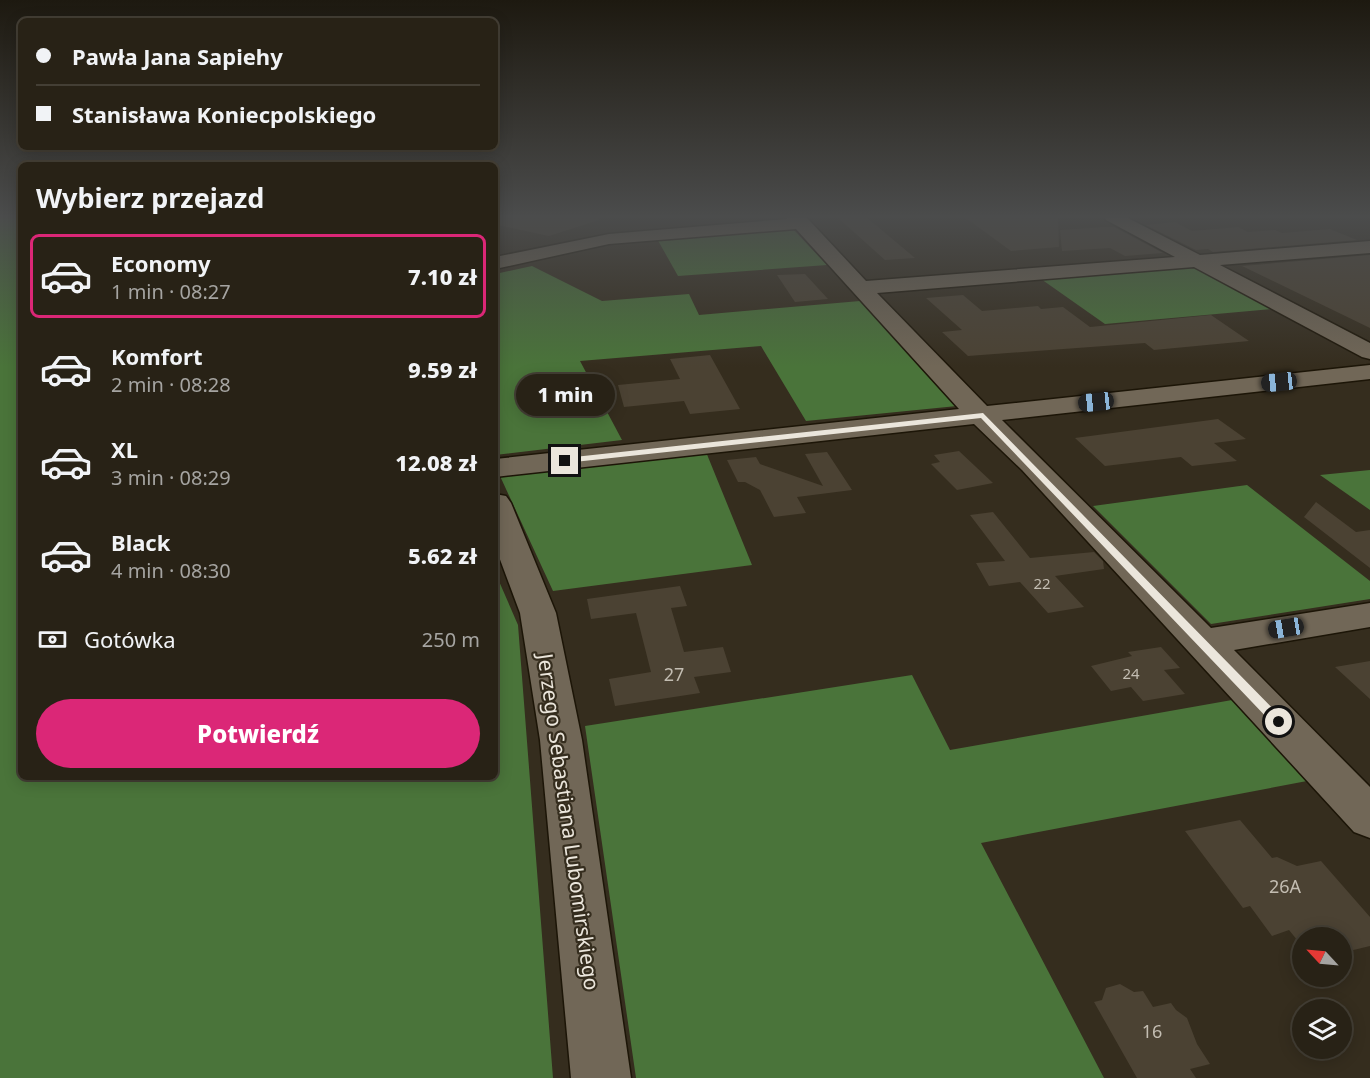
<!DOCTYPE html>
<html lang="pl">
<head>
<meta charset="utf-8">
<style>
  :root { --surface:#282216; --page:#302a1f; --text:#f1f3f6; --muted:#a5a4a1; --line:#443f35; --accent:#db2777 }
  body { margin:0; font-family:"Noto Sans",sans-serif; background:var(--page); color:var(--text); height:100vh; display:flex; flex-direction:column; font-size:22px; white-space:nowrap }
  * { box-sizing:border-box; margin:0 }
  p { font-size:20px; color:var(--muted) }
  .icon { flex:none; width:33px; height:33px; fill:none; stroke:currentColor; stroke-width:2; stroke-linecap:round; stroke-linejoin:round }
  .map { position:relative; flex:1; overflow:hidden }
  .sheet { position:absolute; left:18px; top:162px; width:480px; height:618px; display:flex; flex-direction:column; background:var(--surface); border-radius:9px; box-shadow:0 3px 15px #0003,0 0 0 2px var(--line) }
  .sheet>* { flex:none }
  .guide { position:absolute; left:18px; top:18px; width:480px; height:132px; border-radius:9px; box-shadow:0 3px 15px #0003,0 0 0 2px var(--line); display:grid; align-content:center; height:132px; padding:0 18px; background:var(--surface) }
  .needle { width:39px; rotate:296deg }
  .buttons { position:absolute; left:1292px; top:927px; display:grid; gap:12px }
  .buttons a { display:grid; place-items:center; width:60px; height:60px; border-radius:50%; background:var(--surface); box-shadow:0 3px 15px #0003,0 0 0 2px var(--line); font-size:30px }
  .end { position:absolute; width:27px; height:27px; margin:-14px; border:8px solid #ebe6dc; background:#111; box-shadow:0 0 0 3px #111 }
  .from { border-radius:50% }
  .bubble { position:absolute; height:42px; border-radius:21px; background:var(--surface); box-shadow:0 3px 15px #0003,0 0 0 2px var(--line); font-size:20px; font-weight:800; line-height:42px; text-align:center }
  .car { position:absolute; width:18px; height:36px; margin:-18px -9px; border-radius:8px; box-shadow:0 0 4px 2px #0007; background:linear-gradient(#222 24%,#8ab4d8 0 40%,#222 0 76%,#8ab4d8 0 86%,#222 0) }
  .guide b { display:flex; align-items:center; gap:21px; height:57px; font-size:22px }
  .guide b+b { border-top:2px solid var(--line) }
  .guide i { width:15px; height:15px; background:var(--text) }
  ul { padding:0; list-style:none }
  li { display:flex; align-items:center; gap:18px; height:84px; margin:0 12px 9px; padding:0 6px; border:3px solid transparent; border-radius:9px }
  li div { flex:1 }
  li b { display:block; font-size:22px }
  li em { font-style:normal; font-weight:800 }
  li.active { border-color:var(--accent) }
  li>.icon { width:54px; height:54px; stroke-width:1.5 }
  h2 { padding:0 18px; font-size:27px; line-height:72px }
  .pay { display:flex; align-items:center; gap:15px; height:66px; padding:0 18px; font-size:22px }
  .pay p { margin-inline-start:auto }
  .button { display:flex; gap:12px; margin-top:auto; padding:12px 18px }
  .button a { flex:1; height:69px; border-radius:36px; background:var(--accent); color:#fff; font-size:24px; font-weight:800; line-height:69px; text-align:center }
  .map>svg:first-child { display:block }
</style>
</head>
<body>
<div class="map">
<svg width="1370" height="1078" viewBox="0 0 1370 1078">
  <rect width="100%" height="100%" fill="#352d1e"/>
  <path fill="#4a743a" d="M0 216H21V777H495V572L518 625 553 1078H0Z
    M791 227 827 265 678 276 656 237Z
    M1193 265 1272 309 1105 324 1041 279Z
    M532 266 602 301 689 294 699 315 860 301 957 406 806 421 761 346 580 361 622 440 495 455V274Z
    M706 452 752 565 553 591 500 476Z
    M1370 470V510L1320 475Z
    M1247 485 1370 581V599L1211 624 1093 506Z
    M912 675 950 750 1232 700 1307 781 981 843 1104 1078H636L585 726Z"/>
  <path fill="#4b4233" d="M498 216H599V220L549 236 497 225Z
    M836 216H865L915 258 885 260Z
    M963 216H1058L1059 247 1011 251Z
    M1175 222 1192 231 1238 227 1248 232 1275 230 1282 233 1330 229 1357 240 1213 252 1208 249 1196 250 1146 225Z
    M1104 227H1114L1163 253 1125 256 1110 248 1062 251 1060 230Z
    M1370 255V328L1242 266Z
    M805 274 828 299 795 302 777 275Z
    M963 295 982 311 1038 306 1041 309 1063 307 1090 327 1211 315 1249 341 1154 350 1145 343 968 356 942 332 962 330 926 298Z
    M710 355 740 409 690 414 684 401 624 407 618 385 680 379 670 359Z
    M1218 419 1246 439 1214 443 1237 461 1192 466 1181 457 1105 466 1075 438Z
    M959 451 993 483 957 490 931 464 940 462 934 455Z
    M827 452 852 490 797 497 806 513 774 517 760 490 745 482H738L727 460 756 457 760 464 823 486 805 454Z
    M1316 502 1356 532 1370 530V568L1304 517Z
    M993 512 1030 558 1094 552 1103 561 1104 569 1055 576 1084 607 1048 613 1020 582 989 586 976 563 1005 561 970 515Z
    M680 586 687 606 671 608 684 652 723 647 731 672 694 677 700 693 615 706 609 679 651 672 636 613 591 619 587 599Z
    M1161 647 1180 668 1164 670 1185 694 1143 701 1131 687 1111 691 1091 666 1132 656 1128 652Z
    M1370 661V699L1335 667Z
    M1240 820 1272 858 1277 857 1297 866 1321 861 1370 917V946L1341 953V938H1302V946L1289 930 1272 936 1250 906 1243 908 1185 831Z
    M1120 984 1134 992 1143 991 1153 1007 1171 1003 1176 1010 1187 1018 1197 1044 1210 1064 1190 1069 1196 1078H1137L1094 1002 1102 1000 1106 988Z"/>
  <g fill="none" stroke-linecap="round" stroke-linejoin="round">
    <defs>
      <path id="minor" d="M786 216H803L808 219 866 281 1175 257 1106 220 1104 216H1124L1200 255 1370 241V253L1220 265 1370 343V359L1362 357 1194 267 877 293 987 406 1370 365V379L1002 420 1211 628 1370 603V627L1234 650 1370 787V838L1354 832 1022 470 974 424 495 477V459L959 409 796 229 609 244 495 269V257L609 234 787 219Z
        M495 494 506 496 511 503 556 613 582 740 631 1078H571L540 740 520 613 495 546Z"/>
    </defs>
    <use href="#minor" stroke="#1c1507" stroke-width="3"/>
    <use href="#minor" fill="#716757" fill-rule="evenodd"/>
  </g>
  <linearGradient id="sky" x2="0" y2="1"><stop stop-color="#1d1910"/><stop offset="0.59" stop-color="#4b4c4c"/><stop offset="1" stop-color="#4b4c4c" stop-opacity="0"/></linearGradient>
  <rect width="1370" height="367" fill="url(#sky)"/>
  <path fill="#ebe6dc" d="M983 413 1283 719 1285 722 1283 725H1274L981 418 565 463 560 461 565 458Z"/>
  <g text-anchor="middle" stroke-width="4.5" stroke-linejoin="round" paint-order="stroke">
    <g font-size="15" fill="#c3bdb2">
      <text x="1042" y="589">22</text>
      <text x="1131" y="679">24</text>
    </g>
    <g font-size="18" fill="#c3bdb2">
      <text x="674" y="681">27</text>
      <text x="1285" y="893">26A</text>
      <text x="1152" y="1038">16</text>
    </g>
    <g font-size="21" fill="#ebe6dc" stroke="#352d1e">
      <text transform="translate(568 822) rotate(82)" y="7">Jerzego Sebastiana Lubomirskiego</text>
    </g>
  </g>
</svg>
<div class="buttons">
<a><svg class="needle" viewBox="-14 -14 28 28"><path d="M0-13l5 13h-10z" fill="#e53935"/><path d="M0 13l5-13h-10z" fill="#a5a4a1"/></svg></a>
<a><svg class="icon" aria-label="layers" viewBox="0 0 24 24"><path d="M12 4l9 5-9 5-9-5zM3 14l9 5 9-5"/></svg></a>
</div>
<i class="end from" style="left:1279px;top:722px"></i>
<i class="end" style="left:565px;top:461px"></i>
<div class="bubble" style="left:516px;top:374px;width:99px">1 min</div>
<i class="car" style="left:1279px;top:382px;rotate:264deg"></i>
<i class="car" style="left:1096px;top:402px;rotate:264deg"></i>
<i class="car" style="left:1286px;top:628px;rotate:261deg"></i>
<div class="guide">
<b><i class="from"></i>Pawła Jana Sapiehy</b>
<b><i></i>Stanisława Koniecpolskiego</b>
</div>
<section class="sheet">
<h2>Wybierz przejazd</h2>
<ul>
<li class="active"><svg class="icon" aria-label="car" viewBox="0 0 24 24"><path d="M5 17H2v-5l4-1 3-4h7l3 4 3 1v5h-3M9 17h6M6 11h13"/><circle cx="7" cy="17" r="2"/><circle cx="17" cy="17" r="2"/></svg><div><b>Economy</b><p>1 min · 08:27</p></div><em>7.10 zł</em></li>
<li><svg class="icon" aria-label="car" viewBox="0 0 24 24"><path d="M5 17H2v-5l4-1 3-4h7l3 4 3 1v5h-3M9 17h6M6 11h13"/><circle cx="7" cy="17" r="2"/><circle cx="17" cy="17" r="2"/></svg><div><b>Komfort</b><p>2 min · 08:28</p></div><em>9.59 zł</em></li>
<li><svg class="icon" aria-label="car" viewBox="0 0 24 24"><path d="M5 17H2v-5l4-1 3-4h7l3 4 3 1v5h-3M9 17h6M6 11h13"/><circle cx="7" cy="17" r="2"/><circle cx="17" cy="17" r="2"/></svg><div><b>XL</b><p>3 min · 08:29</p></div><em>12.08 zł</em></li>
<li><svg class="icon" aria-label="car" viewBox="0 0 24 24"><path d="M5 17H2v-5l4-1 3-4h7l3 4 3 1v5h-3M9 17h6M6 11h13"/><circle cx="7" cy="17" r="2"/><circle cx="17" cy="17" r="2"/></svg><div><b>Black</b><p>4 min · 08:30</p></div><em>5.62 zł</em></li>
</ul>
<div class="pay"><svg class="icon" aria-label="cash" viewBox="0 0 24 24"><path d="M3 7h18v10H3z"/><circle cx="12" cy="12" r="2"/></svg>Gotówka<p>250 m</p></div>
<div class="button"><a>Potwierdź</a></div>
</section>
</div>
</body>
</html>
